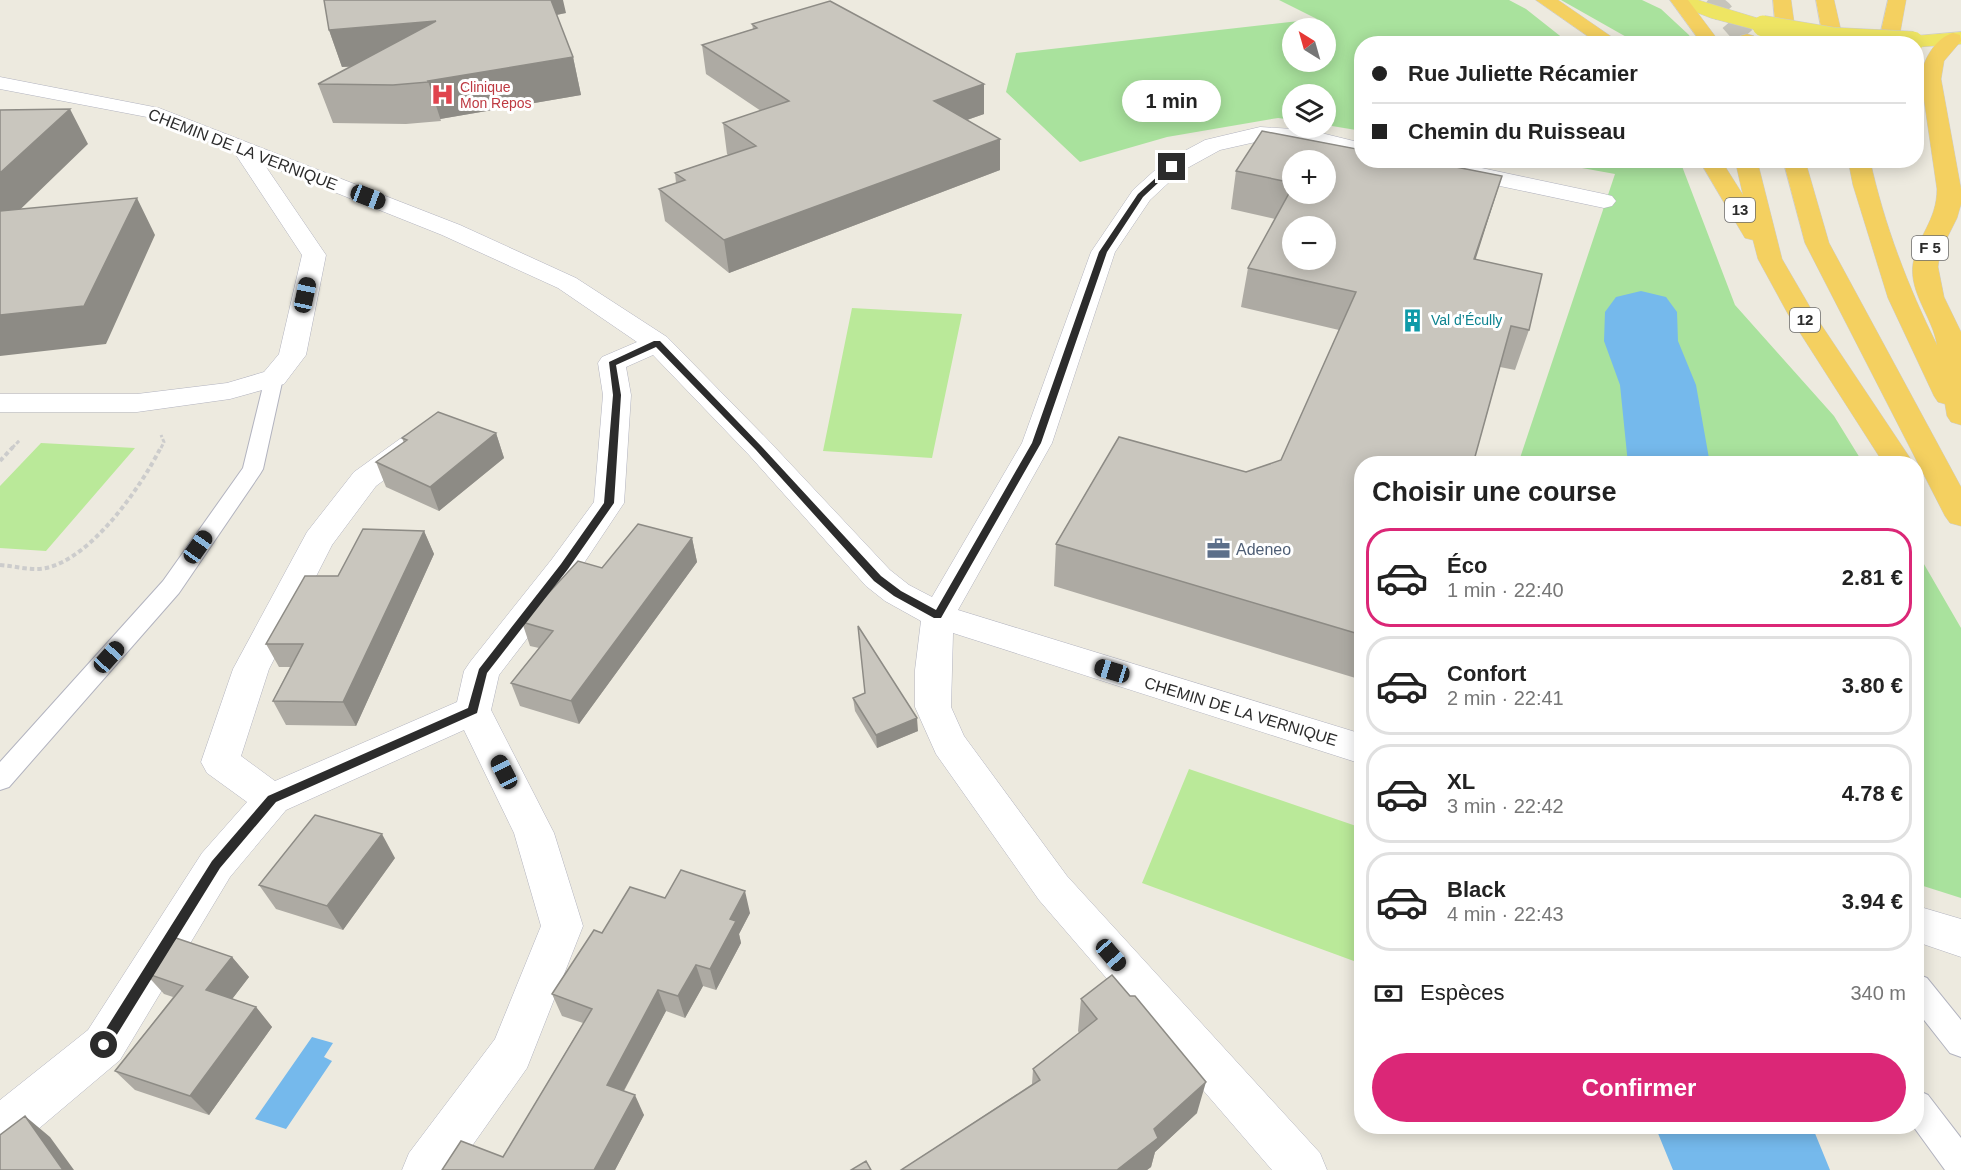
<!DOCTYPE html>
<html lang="fr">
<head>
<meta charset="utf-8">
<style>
  :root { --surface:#fff; --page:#f2f2f2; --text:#222; --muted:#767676; --line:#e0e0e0; --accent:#db2777 }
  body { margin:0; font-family:Arial,sans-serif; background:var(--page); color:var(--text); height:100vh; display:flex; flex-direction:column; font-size:22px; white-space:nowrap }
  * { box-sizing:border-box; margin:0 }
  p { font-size:20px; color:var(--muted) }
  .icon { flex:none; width:33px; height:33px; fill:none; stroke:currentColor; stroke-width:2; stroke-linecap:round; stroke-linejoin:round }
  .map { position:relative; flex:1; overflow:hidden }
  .drawer { position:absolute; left:1354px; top:456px; width:570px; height:678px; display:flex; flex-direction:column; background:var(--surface); border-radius:24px; box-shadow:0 3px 15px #0003 }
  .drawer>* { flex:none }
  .banner { position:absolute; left:1354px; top:36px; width:570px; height:132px; border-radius:24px; box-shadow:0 3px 15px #0003; display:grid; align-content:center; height:132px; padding:0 18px; background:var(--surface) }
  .needle { width:39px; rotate:323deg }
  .fabs { position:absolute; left:1282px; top:18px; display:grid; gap:12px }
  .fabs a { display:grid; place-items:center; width:54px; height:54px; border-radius:50%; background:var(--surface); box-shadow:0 3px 15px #0003; font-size:30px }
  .end { position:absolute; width:27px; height:27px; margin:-14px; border:8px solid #2c2c2c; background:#fff; box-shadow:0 0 0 3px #fff }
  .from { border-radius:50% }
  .bubble { position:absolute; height:42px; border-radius:21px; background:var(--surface); box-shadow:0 3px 15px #0003; font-size:20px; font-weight:700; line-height:42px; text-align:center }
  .car { position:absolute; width:18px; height:36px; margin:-18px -9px; border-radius:8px; box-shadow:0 0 4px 2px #0007; background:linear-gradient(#222 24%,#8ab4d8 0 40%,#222 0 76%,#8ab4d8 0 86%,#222 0) }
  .banner b { display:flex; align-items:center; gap:21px; height:57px; font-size:22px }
  .banner b+b { border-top:2px solid var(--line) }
  .banner i { width:15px; height:15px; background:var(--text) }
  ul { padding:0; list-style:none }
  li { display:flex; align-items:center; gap:18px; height:99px; margin:0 12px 9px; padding:0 6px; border:3px solid var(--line); border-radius:24px }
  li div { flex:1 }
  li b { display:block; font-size:22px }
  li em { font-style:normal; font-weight:700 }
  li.active { border-color:var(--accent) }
  li>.icon { width:54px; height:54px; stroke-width:1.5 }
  h2 { padding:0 18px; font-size:27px; line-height:72px }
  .pay { display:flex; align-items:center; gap:15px; height:66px; padding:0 18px; font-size:22px }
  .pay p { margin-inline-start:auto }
  .button { display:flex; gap:12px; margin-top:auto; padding:12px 18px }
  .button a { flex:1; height:69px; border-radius:36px; background:var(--accent); color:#fff; font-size:24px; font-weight:700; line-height:69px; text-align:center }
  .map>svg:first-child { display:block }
</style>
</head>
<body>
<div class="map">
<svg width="1961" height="1170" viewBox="0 0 1961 1170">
  <rect width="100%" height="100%" fill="#edeadf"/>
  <path fill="#a9e29d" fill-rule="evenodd" d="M1279 0H1509L1526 9 1569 43 1362 44V131L1326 125V94H1293V120L1278 118 1167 137 1080 162 1006 92 1016 53 1317 19ZM1293 28H1326V62H1293Z
    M1561 0H1642L1661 9 1689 35 1693 43H1637Z
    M1538 160 1680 161 1735 305 1834 416 1863 463 1518 464 1615 174Z
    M1917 552 1961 628V898L1917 884Z"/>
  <path fill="#bae999" d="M852 308 962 314 932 458 823 451Z
    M41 443 135 448 46 551 0 548V486Z
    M1189 769 1362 828V964L1142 883Z"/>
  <path fill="#75b9ec" d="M312 1037 333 1043 324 1057 332 1061 286 1129 255 1119Z"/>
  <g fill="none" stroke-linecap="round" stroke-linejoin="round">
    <path fill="#75b9ec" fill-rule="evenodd" d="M1641 291 1666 297 1677 312 1678 341 1696 385 1710 464H1628L1620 385 1604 341 1605 312 1616 297Z
      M1655 1126H1812L1830 1170H1673Z"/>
    <path stroke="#c6c4bb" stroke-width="21" stroke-dasharray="21 10" stroke-linecap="butt" d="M1708 0 1721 10 1747 40"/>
    <defs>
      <path id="service" d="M274 372 281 374 283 378 263 469 260 474 179 593 9 787 0 790V762L163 581 243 468 265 378 267 374Z
        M1917 974 1927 978 1961 1020V1057L1950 1053 1917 1011Z
        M1917 1090 1928 1095 1961 1138V1170H1945L1913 1126H1917Z"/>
      <path id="minor" d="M0 77 159 108 460 225 576 278 667 337 769 441 890 570 909 585 932 597 1022 443 1091 252 1133 190 1164 162 1205 140 1260 127 1309 130 1362 143V157L1309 144 1260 141 1220 150 1180 172 1150 200 1115 252 1052 443 958 610 1362 734V764L953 633 951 707 964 736 1067 876 1320 1153 1327 1170H1272L1039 900 936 754 915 707V670L921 621 885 601 866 586 749 455 653 355 626 367 631 395 624 503 576 575 499 675 491 710 554 833 583 926 527 1068 455 1170H402L409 1153 495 1039 541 926 514 833 464 730 286 810 230 877 120 1060 17 1147 0 1153V1100L88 1030 202 853 247 802 207 773 201 762 233 669 307 532 354 472 404 436 414 434 424 436 429 443 424 450 376 486 332 545 269 669 241 756 275 781 457 702 464 671 470 662 552 559 594 502 603 395 598 363 602 357 637 342 558 288 442 235 264 164 326 255 306 355 284 384 230 399 137 412H0V394H137L227 383 264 372 279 354 302 255 234 152 147 117 0 89Z
        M1399 160H1444L1604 194 1612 196 1616 201 1612 206 1604 208 1410 167 1402 165Z
        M1917 906 1961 919V957L1917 942Z"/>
      <path id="primary" d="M1672 0H1698L1770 22 1772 26 1770 30H1756L1711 18 1675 4Z
        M1961 32V44L1917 47V44L1903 42 1906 38 1913 36Z"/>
      <path id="trunk" d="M1536 0H1558L1622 44H1599Z
        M1670 0H1688L1721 44H1702Z
        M1773 0H1791L1797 44H1777Z
        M1816 0H1834L1844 44H1824Z
        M1888 0H1906L1898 44H1878Z
        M1953 33 1960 35 1961 41 1944 61 1941 79 1961 189V204L1957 218 1940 252 1938 267 1944 297 1961 332V425L1951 422 1947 416 1945 404 1938 402 1934 396 1888 298 1853 185 1848 160H1870C1884 224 1908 287 1937 345 1933 318 1909 293 1913 264 1917 236 1937 221 1937 189L1921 79C1922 61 1935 38 1953 33Z
        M1747 34 1754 36 1758 44H1738L1740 36Z
        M1699 160H1721L1743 195 1735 160H1757L1782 259 1814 314 1914 464H1884L1788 314 1758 259 1753 240 1745 238 1742 233Z
        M1783 160H1805L1829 243 1961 487V526L1950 523 1945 516 1805 243Z"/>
    </defs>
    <use href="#service" stroke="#b2b3bf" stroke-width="2"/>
    <use href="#minor" stroke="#b2b3bf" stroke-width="1"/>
    <use href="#primary" stroke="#ccc" stroke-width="1"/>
    <use href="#trunk" stroke="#ccc" stroke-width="1"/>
    <path stroke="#ccc" stroke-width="3" stroke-dasharray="4 2" stroke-linecap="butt" d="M12 448 20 440
      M161 448 164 442 161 435"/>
    <path stroke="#ccc" stroke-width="4" stroke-dasharray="4.5 3" stroke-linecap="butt" d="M0 461 13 447
      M0 565C15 566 31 571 46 568 92 558 141 487 161 447"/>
    <use href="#service" fill="#fff" fill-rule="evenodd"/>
    <use href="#minor" fill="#fff" fill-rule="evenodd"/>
    <use href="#primary" fill="#eee563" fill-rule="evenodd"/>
    <use href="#trunk" fill="#f4d060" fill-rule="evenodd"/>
    <defs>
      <path id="primary-bridge" d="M1763 26 1834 38 1913 42"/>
    </defs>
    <use href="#primary-bridge" stroke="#ccc" stroke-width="22" stroke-linecap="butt"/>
    <use href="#primary-bridge" stroke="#eee563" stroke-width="21"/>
  </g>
  <path fill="#adaaa3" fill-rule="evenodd" d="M566 13 556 15 573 57 581 95 440 119 441 121 406 124 333 123 318 84 350 67H342L329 30Z
    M752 24 984 84V114L967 120 1000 170 729 273 665 221 659 189 676 183 675 173 728 155 727 154 723 123 761 111 706 74 702 45 753 29Z
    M1262 131 1362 150V160H1420L1502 176 1475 259 1542 274 1529 330 1515 370 1500 367 1473 464H1362V680L1054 586 1056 544 1119 437 1246 472 1281 460 1339 330 1241 307 1248 268 1275 219 1231 209 1236 171ZM1293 160H1326V194H1293ZM1293 226H1326V260H1293Z
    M496 433 504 458 439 511 386 487 376 462 404 443 402 438Z
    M424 531 434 554 356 726 286 725 273 701 290 667H279L266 644 338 576Z
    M692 538 697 562 579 724 520 706 511 683 539 648 530 646 522 622 602 568Z
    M853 698 918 731 877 748 855 711Z
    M395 858 343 930 276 909 259 885Z
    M665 898 750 913 739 934 741 943 716 990 703 986 685 1018 666 1011 624 1091 644 1115 615 1170H442L503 1157 583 1023 562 1016 552 994 602 933Z
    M232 957 249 977 232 999 256 1007 272 1027 209 1115 135 1090 115 1071 173 997 164 994 145 973Z
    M1081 999 1197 1113 1155 1152 1151 1167 1147 1170H901L1032 1084 1033 1069 1079 1033 1078 1031Z"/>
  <path fill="#8d8b85" d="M547 0H563L566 13 551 16Z
    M436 21 447 58 342 67 329 30Z
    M573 57 581 95 440 119 441 121 428 81Z
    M984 84V114L935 131 934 101Z
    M70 109 88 144 0 229V173Z
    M1000 139V170L729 273 724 240Z
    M1502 176 1490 214 1463 299 1474 259Z
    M137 198 155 235 106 344 0 356V315Z
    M496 433 504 458 439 511 430 487Z
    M424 531 434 554 356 726 343 702Z
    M692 538 697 562 579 724 571 701Z
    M917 718 918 731 877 748 876 735Z
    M382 834 395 858 343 930 327 906Z
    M745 891 750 913 739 934 741 943 716 990 710 969 730 919Z
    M232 957 249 977 223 1011 206 990Z
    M696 965 703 986 685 1018 678 996Z
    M658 990 666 1011 616 1105 607 1085Z
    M256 1007 272 1027 209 1115 190 1096Z
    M1206 1082 1197 1113 1155 1152 1151 1167 1147 1170H1117L1154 1129Z
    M635 1095 644 1115 615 1170H594Z
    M25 1116 50 1137 74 1170H63Z"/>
  <path fill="#c9c6be" stroke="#8d8b85" stroke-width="1.5" fill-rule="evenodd" d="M324 0H551L573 57 428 81 429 82 393 85 318 84 436 21 329 30Z
    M830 1 984 84 934 101 1000 139 724 240 659 189 685 180 675 173 756 146 723 123 789 101 702 45 757 28 752 24Z
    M70 109 0 173V110Z
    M1262 131 1362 150V160H1420L1502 176 1474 259 1542 274 1529 330 1511 326 1473 464H1362V635L1056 544 1119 437 1246 472 1281 460 1356 292 1248 268 1293 186V194H1326V160H1293V183L1236 171ZM1293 226H1326V260H1293Z
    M137 198 84 306 0 315V211Z
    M438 412 496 433 430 487 376 462 407 440 402 438Z
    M638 524 692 538 571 701 511 683 553 631 522 622 578 561 602 568Z
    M363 529 424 531 343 702 273 701 303 644H266L305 576H338Z
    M858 626 917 718 876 735 853 698 865 693Z
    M315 815 382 834 327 906 259 885Z
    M681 870 745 891 730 919 736 921 710 969 696 965 678 996 658 990 607 1085 635 1095 594 1170H442L461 1141 503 1157 592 1009 552 994 594 930 602 933 630 887 665 898Z
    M176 938 232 957 206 990 256 1007 190 1096 115 1071 183 986 145 973Z
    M1112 975 1130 996H1135L1206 1082 1154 1129 1158 1138 1117 1170H901L1040 1080 1033 1069 1097 1019 1081 999Z
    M25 1116 63 1170H0V1135Z
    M866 1161 871 1170H851Z"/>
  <path fill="#2c2c2c" d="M1170 165 1175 167 1143 197 1107 252 1041 443 941 618H934L894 596 874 581 756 450 656 347 616 365 621 395 614 503 568 569 487 673 477 713 276 802 220 868 108 1049 104 1051 99 1049 97 1045 99 1040 212 861 268 796 468 708 479 669 561 564 604 503 613 395 609 362 654 341H660L762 447 881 576 901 591 936 610 1032 443 1099 252 1138 194Z"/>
  <defs>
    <symbol id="hospital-bare" viewBox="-9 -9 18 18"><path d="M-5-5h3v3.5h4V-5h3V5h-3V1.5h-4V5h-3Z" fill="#e0444e" stroke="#fff" stroke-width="2.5" paint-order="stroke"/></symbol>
    <symbol id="building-bare" viewBox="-9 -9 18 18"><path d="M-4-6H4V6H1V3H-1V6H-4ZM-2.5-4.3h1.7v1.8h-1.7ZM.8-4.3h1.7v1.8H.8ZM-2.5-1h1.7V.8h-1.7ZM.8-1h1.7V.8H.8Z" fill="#0f9aa8" stroke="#fff" stroke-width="2.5" paint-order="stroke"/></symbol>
    <symbol id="office-bare" viewBox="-9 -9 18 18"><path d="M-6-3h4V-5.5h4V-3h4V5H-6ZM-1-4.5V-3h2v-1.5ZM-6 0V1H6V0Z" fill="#5c6f8a" stroke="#fff" stroke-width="2.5" paint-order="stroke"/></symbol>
  </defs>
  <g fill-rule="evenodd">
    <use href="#hospital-bare" x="426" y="78" width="33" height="33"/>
    <use href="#building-bare" x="1396" y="304" width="33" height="33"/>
    <use href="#office-bare" x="1202" y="532" width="33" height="33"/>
  </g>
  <g text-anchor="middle" stroke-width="6" stroke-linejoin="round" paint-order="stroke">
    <g font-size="14" fill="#be3a42" stroke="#fff" text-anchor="start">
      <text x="460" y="92">Clinique<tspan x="460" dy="16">Mon Repos</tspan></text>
    </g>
    <g font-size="14" fill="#0d838f" stroke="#fff" text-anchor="start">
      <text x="1431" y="325">Val d’Écully</text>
    </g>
    <g fill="#fff" stroke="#6b6b6b" stroke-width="1.5">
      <rect x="1725" y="198" width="30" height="24" rx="4.5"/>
      <rect x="1912" y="236" width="36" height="24" rx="4.5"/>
      <rect x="1790" y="308" width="30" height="24" rx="4.5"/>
    </g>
    <g font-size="15" font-weight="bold" fill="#2c2c2c">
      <text x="1740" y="215">13</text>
      <text x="1930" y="253">F 5</text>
      <text x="1805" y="325">12</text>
    </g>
    <g font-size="16" fill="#2c2c2c" stroke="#fff">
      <text transform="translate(243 149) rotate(21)" y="6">CHEMIN DE LA VERNIQUE</text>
      <text transform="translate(1241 711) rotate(17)" y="6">CHEMIN DE LA VERNIQUE</text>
    </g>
    <g font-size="16" fill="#4e5e75" stroke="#fff" text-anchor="start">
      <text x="1236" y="555">Adeneo</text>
    </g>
  </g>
</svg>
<div class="fabs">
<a><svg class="needle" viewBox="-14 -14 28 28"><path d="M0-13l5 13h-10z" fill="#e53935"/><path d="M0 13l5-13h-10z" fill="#767676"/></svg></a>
<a><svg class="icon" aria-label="layers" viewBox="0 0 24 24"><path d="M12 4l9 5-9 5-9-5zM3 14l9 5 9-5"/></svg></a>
<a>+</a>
<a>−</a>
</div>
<i class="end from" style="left:104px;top:1045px"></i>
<i class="end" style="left:1172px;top:167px"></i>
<div class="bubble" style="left:1122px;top:80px;width:99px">1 min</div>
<i class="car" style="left:368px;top:197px;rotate:111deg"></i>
<i class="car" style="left:305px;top:295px;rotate:12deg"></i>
<i class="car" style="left:198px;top:547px;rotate:35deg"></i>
<i class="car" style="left:109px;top:657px;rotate:42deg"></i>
<i class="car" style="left:1112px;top:671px;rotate:287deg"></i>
<i class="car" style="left:504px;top:772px;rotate:333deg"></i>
<i class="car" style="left:1111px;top:955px;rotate:139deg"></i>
<div class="banner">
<b><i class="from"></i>Rue Juliette Récamier</b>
<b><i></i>Chemin du Ruisseau</b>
</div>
<section class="drawer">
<h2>Choisir une course</h2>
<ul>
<li class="active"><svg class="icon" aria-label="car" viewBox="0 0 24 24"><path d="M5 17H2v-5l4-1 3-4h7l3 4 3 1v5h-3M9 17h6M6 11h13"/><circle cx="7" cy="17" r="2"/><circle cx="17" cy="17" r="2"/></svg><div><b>Éco</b><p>1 min · 22:40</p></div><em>2.81 €</em></li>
<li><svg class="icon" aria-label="car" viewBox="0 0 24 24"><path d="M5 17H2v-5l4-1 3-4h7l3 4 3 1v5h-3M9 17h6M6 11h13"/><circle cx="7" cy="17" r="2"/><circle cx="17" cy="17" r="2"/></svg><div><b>Confort</b><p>2 min · 22:41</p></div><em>3.80 €</em></li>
<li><svg class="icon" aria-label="car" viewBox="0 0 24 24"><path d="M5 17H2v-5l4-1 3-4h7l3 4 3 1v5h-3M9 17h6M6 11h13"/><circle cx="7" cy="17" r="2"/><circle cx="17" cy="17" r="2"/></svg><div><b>XL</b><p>3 min · 22:42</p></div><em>4.78 €</em></li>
<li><svg class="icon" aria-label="car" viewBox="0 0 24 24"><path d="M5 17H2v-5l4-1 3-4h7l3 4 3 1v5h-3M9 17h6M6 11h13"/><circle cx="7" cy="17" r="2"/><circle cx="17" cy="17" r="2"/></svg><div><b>Black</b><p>4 min · 22:43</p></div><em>3.94 €</em></li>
</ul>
<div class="pay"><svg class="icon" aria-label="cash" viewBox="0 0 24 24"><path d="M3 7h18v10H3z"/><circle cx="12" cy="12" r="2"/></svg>Espèces<p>340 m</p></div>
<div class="button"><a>Confirmer</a></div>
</section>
</div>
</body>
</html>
